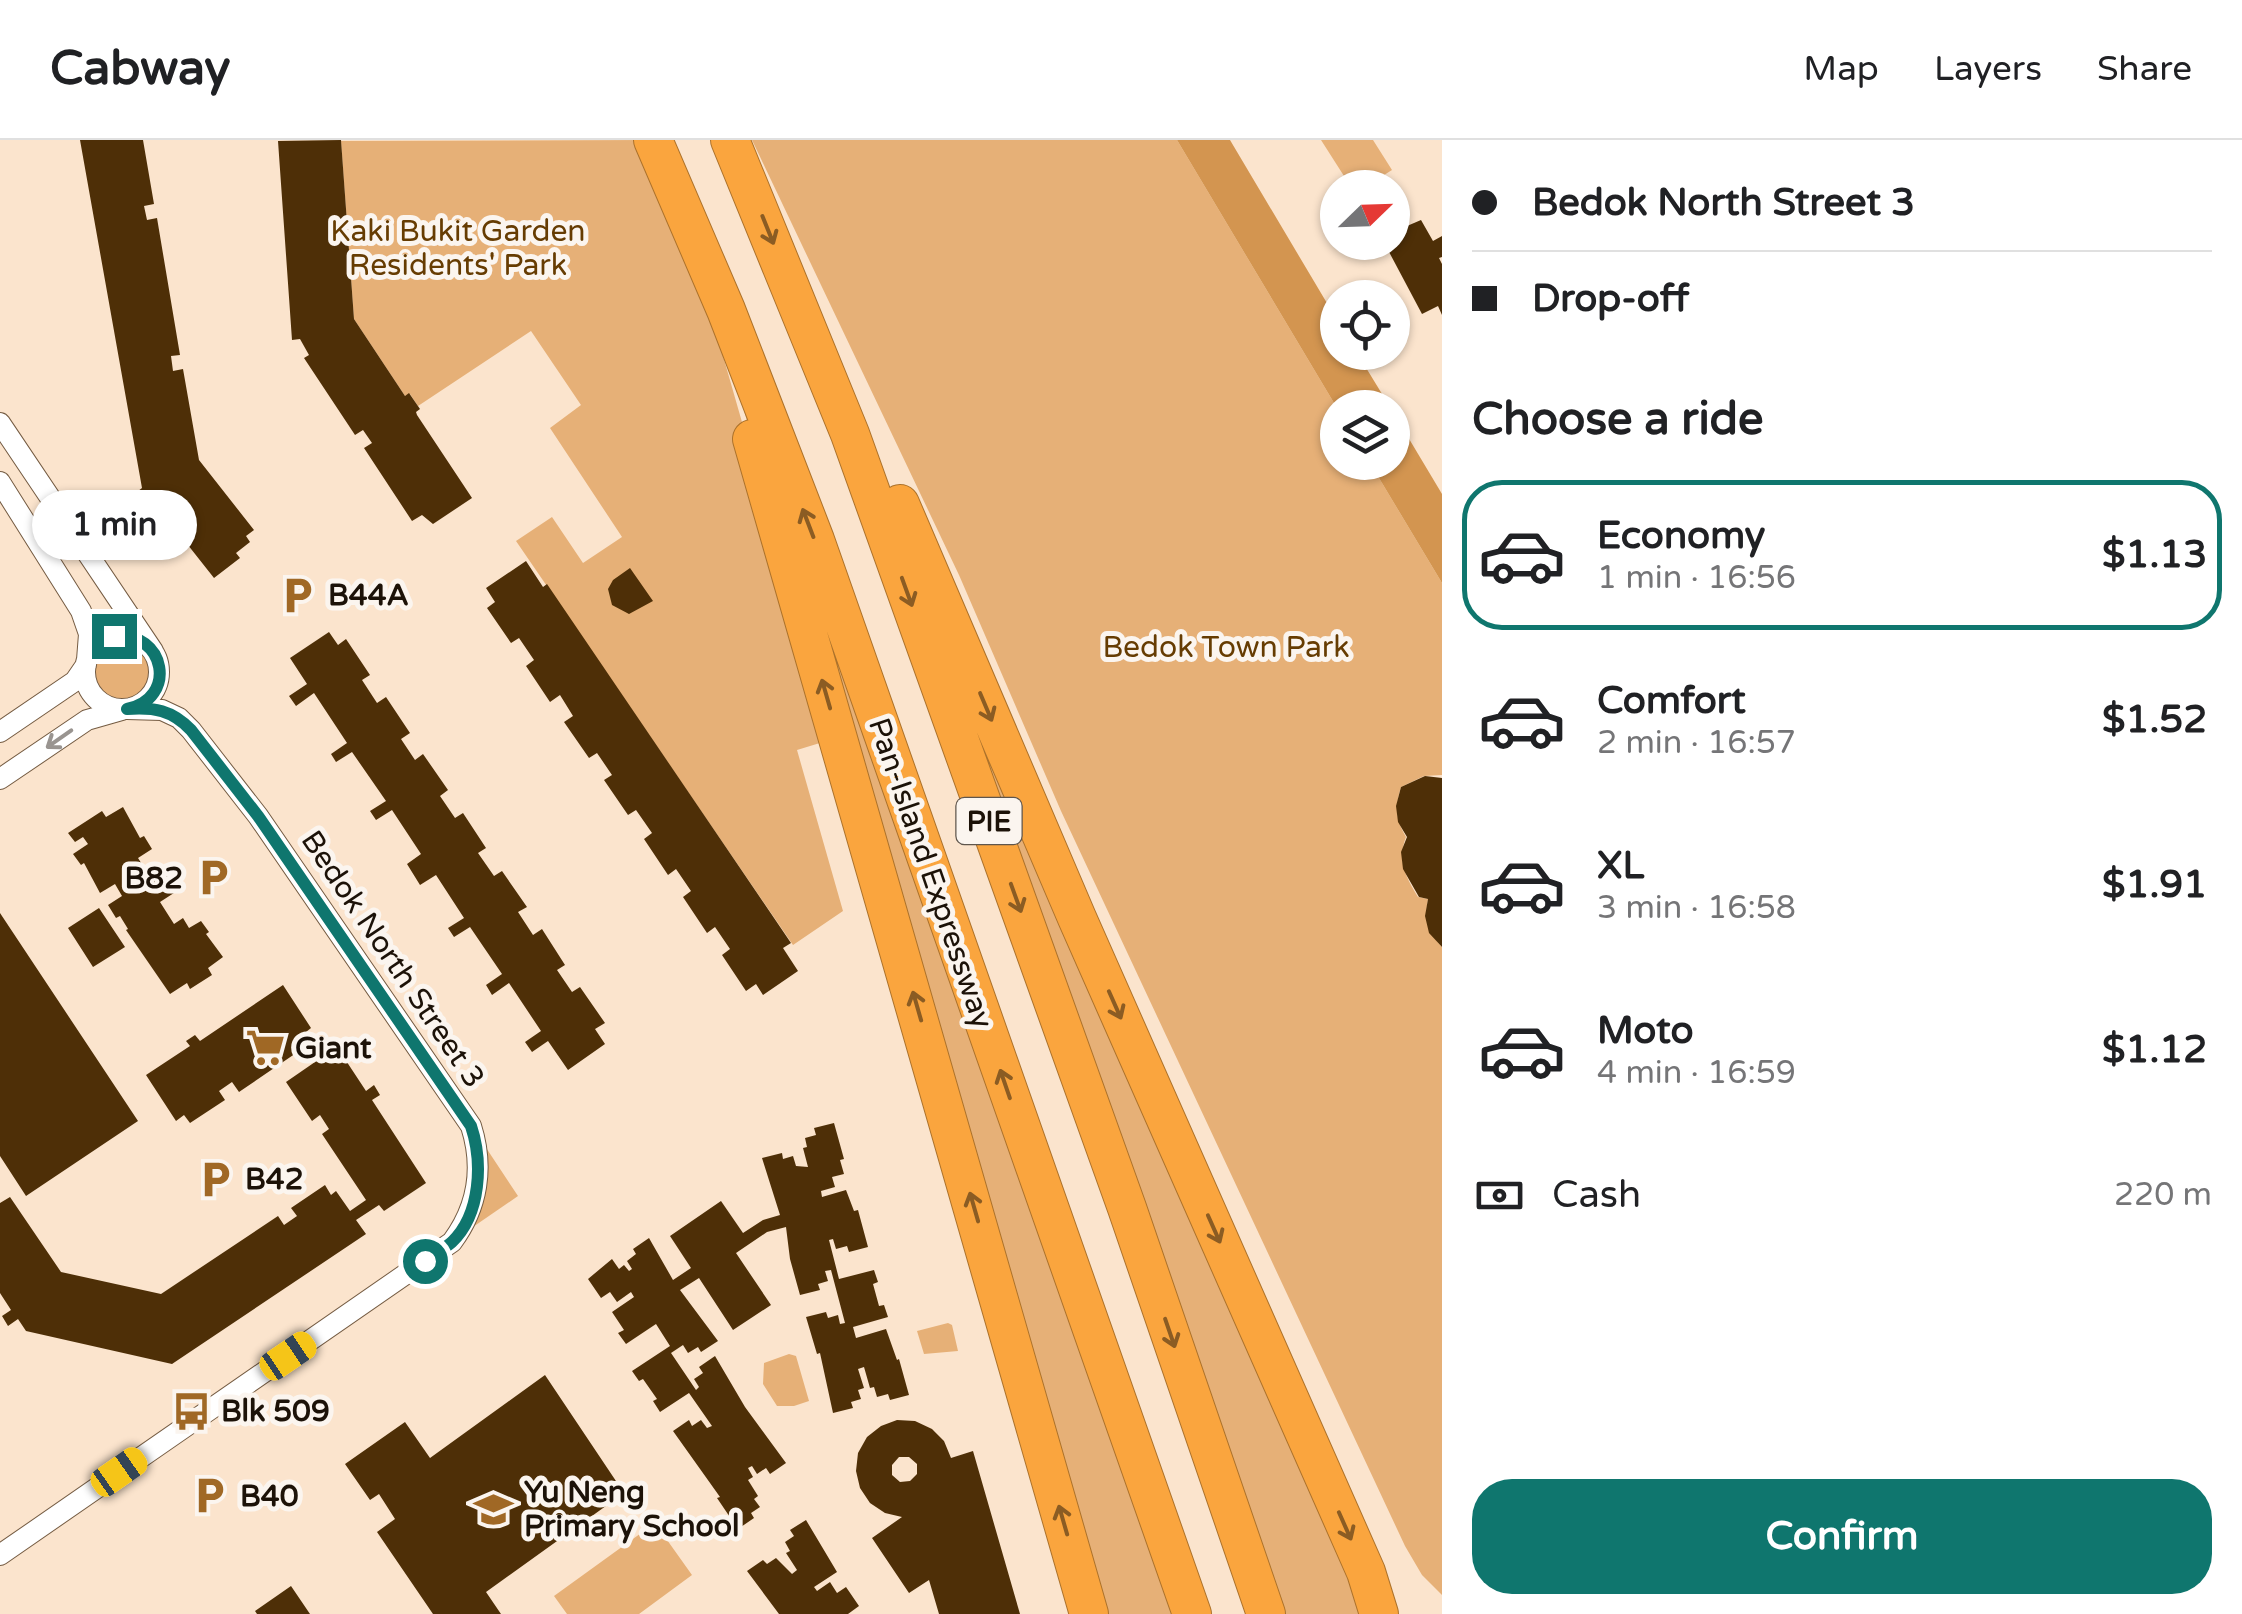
<!DOCTYPE html>
<html lang="en">
<head>
<meta charset="utf-8">
<style>
  :root { --surface:#fff; --page:#f2f2f2; --text:#202124; --muted:#757577; --line:#e0e0e0; --accent:#0f766e }
  body { margin:0; font-family:"Varela Round",sans-serif; background:var(--page); color:var(--text); height:100vh; display:flex; flex-direction:column; font-size:38px; white-space:nowrap }
  * { box-sizing:border-box; margin:0 }
  p { font-size:32px; color:var(--muted) }
  .icon { flex:none; width:55px; height:55px; fill:none; stroke:currentColor; stroke-width:2; stroke-linecap:round; stroke-linejoin:round }
  .map { position:relative; flex:1; overflow:hidden }
  .panel { display:flex; flex-direction:column; background:var(--surface); width:800px }
  .panel>* { flex:none }
  .guide { display:grid; align-content:center; height:220px; padding:0 30px; background:var(--surface) }
  .needle { width:65px; rotate:67deg }
  .tools { position:absolute; left:1320px; top:30px; display:grid; gap:20px }
  .tools a { display:grid; place-items:center; width:90px; height:90px; border-radius:50%; background:var(--surface); box-shadow:0 2px 8px #0004; font-size:50px }
  .end { position:absolute; width:45px; height:45px; margin:-22px; border:12px solid #0f766e; background:#fff; box-shadow:0 0 0 5px #fff }
  .from { border-radius:50% }
  .bubble { position:absolute; height:70px; border-radius:35px; background:var(--surface); box-shadow:0 2px 8px #0004; font-size:32px; font-weight:700; line-height:70px; text-align:center }
  .car { position:absolute; width:30px; height:60px; margin:-30px -15px; border-radius:12px; box-shadow:0 0 8px 2px #0007; background:linear-gradient(#f5c518 24%,#345 0 40%,#f5c518 0 76%,#345 0 86%,#f5c518 0) }
  .guide b { display:flex; align-items:center; gap:35px; height:95px; font-size:38px }
  .guide b+b { border-top:2px solid var(--line) }
  .guide i { width:25px; height:25px; background:var(--text) }
  ul { padding:0; list-style:none }
  li { display:flex; align-items:center; gap:30px; height:150px; margin:0 20px 15px; padding:0 10px; border:5px solid transparent; border-radius:40px }
  li div { flex:1 }
  li b { display:block; font-size:38px }
  li em { font-style:normal; font-weight:700 }
  li.active { border-color:var(--accent) }
  li>.icon { width:90px; height:90px; stroke-width:1.5 }
  h2 { padding:0 30px; font-size:45px; line-height:120px }
  .pay { display:flex; align-items:center; gap:25px; height:110px; padding:0 30px; font-size:38px }
  .pay p { margin-inline-start:auto }
  .action { display:flex; gap:20px; margin-top:auto; padding:20px 30px }
  .action a { flex:1; height:115px; border-radius:40px; background:var(--accent); color:#fff; font-size:40px; font-weight:700; line-height:115px; text-align:center }
  header { display:flex; align-items:center; gap:60px; box-sizing:border-box; height:140px; padding:0 50px; background:var(--surface); border-bottom:2px solid var(--line) }
  header strong { font-size:48px }
  nav { display:flex; gap:55px; margin-inline-start:auto; font-size:35px }
  main { display:flex; flex:1; min-height:0 }
  .map>svg:first-child { display:block }
</style>
</head>
<body>
<header>
<strong>Cabway</strong>
<nav><a>Map</a><a>Layers</a><a>Share</a></nav>
</header>
<main>
<div class="map">
<svg width="1442" height="1474" viewBox="0 0 1442 1474">
  <rect width="100%" height="100%" fill="#fbe4cd"/>
  <path fill="#e6b077" d="M647 0 682 73 833 599 797 610 843 771 793 805 516 401 552 377 583 423 622 397 550 288 581 265 531 191 418 266 410 254 405 256 354 179 341 1Z
    M752 0H1177L1337 268 1338 322 1370 323 1442 443V635L1424 636 1401 647C1395 667 1395 678 1406 697 1397 720 1405 736 1418 757L1428 759C1424 781 1428 791 1442 807V1455L1422 1435 1405 1406 1061 671 959 435Z
    M1321 0H1373L1392 30 1365 47H1351Z
    M689 79 1192 1474H1090Z
    M881 329 1076 778 1396 1474H1266Z
    M87 532a36 36 0 1 1 72 0a36 36 0 1 1-72 0Z
    M473 988 518 1056 454 1100 463 1087Z
    M948 1183 952 1185 958 1211 924 1214 917 1191Z
    M789 1214 796 1216 809 1261 794 1266H777L763 1244 764 1223Z
    M655 1383 692 1435 639 1474H567L554 1456Z"/>
  <path fill="#d39550" d="M1177 0H1230L1337 180 1338 212 1357 213 1390 267 1337 268Z
    M1393 272 1442 354V443L1370 323 1392 322Z"/>
  <path fill="#4e2f07" fill-rule="evenodd" d="M80 0H143L154 64 144 66 147 80 157 78 180 215 171 216 173 231 183 229 199 320 254 390 246 396 250 402 236 413 240 418 214 438 150 357 136 368 129 358 142 348Z
    M341 0 354 179 405 256 409 253 420 269 416 272 417 275 472 358 433 384 422 375 412 381 364 308 372 303 363 290 355 295 304 218 309 215 300 199 292 200 278 1Z
    M1404 79 1407 86 1421 80 1433 101 1442 96V117L1439 118 1442 124V175L1438 166 1422 174 1388 110 1387 102H1392V89Z
    M526 421 543 447 547 444 791 803 783 808 798 831 763 855 756 844 746 851 722 815 730 809 715 787 707 793 683 757 691 751 676 729 668 735 644 699 652 693 636 670 628 675 604 640 612 635 597 613 589 618 564 582 573 576 560 555 550 562 526 526 534 520 519 498 511 503 487 468 495 462 486 448Z
    M630 428 653 461 629 474 612 465 608 449 613 440Z
    M329 492 338 505 346 499 370 535 362 540 377 563 386 557 410 593 401 599 415 620 423 614 448 650 440 656 455 678 463 673 486 708 478 713 494 736 502 731 527 767 518 772 533 795 542 789 565 825 557 830 572 852 580 847 605 883 595 889 605 904 568 930 548 901 532 912 525 902 541 891 509 843 492 855 486 845 502 834 470 787 454 797 448 788 464 778 436 735 420 745 407 724 421 714 392 670 376 680 370 671 386 661 352 612 336 622 331 614 347 603 314 553 296 566 289 556 307 544 290 518Z
    M1425 636 1442 638V807L1429 793 1425 776 1428 759 1419 757 1403 729 1401 712 1407 697 1398 682 1396 666 1401 647Z
    M123 667 140 698 144 696 152 709 138 718 150 737 166 728 174 740 171 742 177 751 160 762 174 784 183 778 189 788 201 781 209 792 206 794 223 817 208 828 212 835 190 849 187 843 170 854 126 790 128 789 120 776 116 778 108 765 122 756 115 744 100 753 84 723 81 725 73 714 88 704 83 697 75 702 68 693 102 671 106 677Z
    M99 768 125 807 93 827 68 788Z
    M0 773 138 981 26 1056 0 1016Z
    M283 845 311 888 306 892 323 917 337 907 366 951 374 945 380 955 372 960 426 1043 384 1071 379 1065 356 1080 366 1094 172 1224 26 1191 18 1179 8 1186 2 1176 11 1170 0 1153V1063L10 1057 61 1132 161 1154 278 1076 284 1085 297 1076 291 1068 325 1045 331 1055 336 1051 350 1071 366 1060 322 994 329 989 320 975 312 981 286 942 315 922 305 907 239 952 232 942 219 951 225 960 190 983 184 975 176 981 146 935 190 906 186 901 195 895 200 901Z
    M834 983 844 1019 840 1020 844 1034 832 1037 835 1047 821 1051 822 1057 846 1050 854 1071 858 1070 868 1107 849 1112 847 1106 836 1109 833 1099 829 1100 839 1139 874 1130 878 1142 873 1144 879 1166 884 1165 888 1177 853 1187 856 1198 886 1189 897 1220 899 1219 909 1255 890 1260 888 1254 877 1257 874 1247 870 1248 864 1227 858 1229 864 1248 858 1250 861 1259 851 1262 853 1268 833 1273 820 1213 817 1214 806 1177 826 1172 828 1178 838 1175 840 1184 845 1183 831 1130 825 1131 828 1141 818 1144 820 1150 800 1155 790 1119 786 1087 767 1092 736 1113 771 1165 733 1190 699 1138 680 1150 718 1201 701 1212 698 1207 688 1213 683 1205 671 1213 696 1250 699 1247 694 1239 703 1233 699 1227 715 1216 745 1267 786 1323 770 1334 766 1328 757 1334 752 1326 748 1328 753 1337 748 1340 758 1356 754 1359 760 1367 751 1373 754 1378 738 1389 717 1358 720 1357 673 1291 689 1280 692 1286 701 1280 707 1288 712 1286 689 1253 660 1272 653 1261 657 1259 643 1239 639 1241 632 1231 670 1206 656 1184 626 1204 618 1193 624 1190 612 1172 634 1157 631 1152 617 1162 610 1152 601 1158 588 1139 612 1119 619 1129 624 1125 629 1131 632 1129 627 1121 636 1114 633 1109 649 1098 673 1140 691 1128 670 1096 721 1061 743 1093 763 1080 780 1075 762 1018 782 1013 783 1019 793 1016 796 1026 808 1027 803 1008 807 1007 805 998 816 995 814 988Z
    M545 1235 624 1353 486 1452 501 1474H433L377 1392 395 1379 379 1354 370 1360 345 1324 405 1282 430 1318Z
    M897 1280 915 1281 932 1289 944 1301 951 1318 973 1311 1020 1474H939L929 1440 909 1453 872 1398 902 1377 885 1373 870 1363 860 1348 856 1331 858 1313 867 1297 881 1286ZM899 1317H909L917 1324V1334L910 1341 900 1342 892 1335V1325Z
    M806 1380 837 1432 814 1447 817 1451 830 1442 837 1453 846 1447 859 1466 848 1474H779L747 1431 763 1420 767 1424 776 1418 792 1434 797 1430 786 1413 790 1411 785 1402 794 1396 790 1390Z
    M291 1446 310 1474H257L255 1471Z"/>
  <g fill="none" stroke-linecap="round" stroke-linejoin="round">
    <defs>
      <path id="minor" d="M0 283 153 511
        M0 342 81 471 89 494 87 520
        M85 532a37 37 0 1 1 74 0a37 37 0 1 1-74 0Z
        M0 592 75 541 86 525
        M0 639 87 580 122 570
        M0 1415 452 1102C478 1067 484 1027 471 986L258 676 191 590 179 578 162 570 127 569"/>
      <path id="motorway" d="M653 0 726 170 815 400 1192 1474
        M730 0 850 294 1127 1068 1266 1474
        M752 299 1089 1474
        M900 364 1077 778 1366 1432 1379 1474"/>
    </defs>
    <use href="#minor" stroke="#745b42" stroke-width="22"/>
    <use href="#motorway" stroke="#ac722b" stroke-width="40"/>
    <use href="#minor" stroke="#fff" stroke-width="20"/>
    <use href="#motorway" stroke="#faa53e" stroke-width="38"/>
  </g>
  <defs><path id="oneway-shaft" d="M-6 0H5M1.5-3L5.5 0L1.5 3" fill="none" stroke-width="1.6" stroke-linecap="round" stroke-linejoin="round" transform="scale(2.5)"/></defs>
  <g stroke="#8b5c23">
    <use href="#oneway-shaft" transform="translate(768 90) rotate(68)"/>
    <use href="#oneway-shaft" transform="translate(808 383) rotate(-111)"/>
    <use href="#oneway-shaft" transform="translate(907 452) rotate(70)"/>
    <use href="#oneway-shaft" transform="translate(826 554) rotate(-106)"/>
    <use href="#oneway-shaft" transform="translate(986 567) rotate(67)"/>
    <use href="#oneway-shaft" transform="translate(1016 758) rotate(70)"/>
    <use href="#oneway-shaft" transform="translate(1115 865) rotate(66)"/>
    <use href="#oneway-shaft" transform="translate(917 866) rotate(-106)"/>
    <use href="#oneway-shaft" transform="translate(1005 944) rotate(-109)"/>
    <use href="#oneway-shaft" transform="translate(974 1067) rotate(-106)"/>
    <use href="#oneway-shaft" transform="translate(1214 1089) rotate(66)"/>
    <use href="#oneway-shaft" transform="translate(1170 1193) rotate(71)"/>
    <use href="#oneway-shaft" transform="translate(1063 1380) rotate(-106)"/>
    <use href="#oneway-shaft" transform="translate(1345 1386) rotate(66)"/>
  </g>
  <use stroke="#999490" href="#oneway-shaft" transform="translate(59 599) rotate(145)"/>
  <g fill="none" stroke-linecap="round" stroke-linejoin="round">
    <path stroke="#0f766e" stroke-width="12" d="M114 496C166 491 178 559 127 569 154 567 172 570 191 590L258 676 471 986C483 1022 481 1074 452 1102 444 1109 433 1115 425 1121"/>
  </g>
  <defs>
    <symbol id="parking-bare" viewBox="-9 -9 18 18"><path d="M-3.5-5.5H1a3.5 3.5 0 0 1 0 7H-1V5.5H-3.5ZM-1-3.4V-.6H.8a1.4 1.4 0 0 0 0-2.8Z" fill="#a06825" stroke="#fbf5ef" stroke-width="2.5" paint-order="stroke"/></symbol>
    <symbol id="supermarket-bare" viewBox="-9 -9 18 18"><path d="M-6-5.5h2.5l.6 2H6L4.5 2H-2.5L-4.4-4H-6ZM-1.5 3.2a1.3 1.3 0 1 0 .1 0ZM3 3.2a1.3 1.3 0 1 0 .1 0Z" fill="#a06825" stroke="#fbf5ef" stroke-width="2.5" paint-order="stroke"/></symbol>
    <symbol id="bus-bare" viewBox="-9 -9 18 18"><path d="M-5-6H5V4H4V6H2V4H-2V6H-4V4H-5ZM-3.5-4V0h7V-4ZM-3.5 1.2v1.5H-2V1.2ZM2 1.2v1.5H3.5V1.2Z" fill="#a06825" stroke="#fbf5ef" stroke-width="2.5" paint-order="stroke"/></symbol>
    <symbol id="school-bare" viewBox="-9 -9 18 18"><path d="M0-5L7-2L0 1L-7-2ZM-4 1L0 2.5L4 1V4Q0 6-4 4Z" fill="#a06825" stroke="#fbf5ef" stroke-width="2.5" paint-order="stroke"/></symbol>
  </defs>
  <g fill-rule="evenodd">
    <use href="#parking-bare" x="270" y="428" width="55" height="55"/>
    <use href="#parking-bare" x="186" y="710" width="55" height="55"/>
    <use href="#supermarket-bare" x="238" y="880" width="55" height="55"/>
    <use href="#parking-bare" x="188" y="1012" width="55" height="55"/>
    <use href="#bus-bare" x="164" y="1244" width="55" height="55"/>
    <use href="#parking-bare" x="182" y="1328" width="55" height="55"/>
    <use href="#school-bare" x="466" y="1342" width="55" height="55"/>
  </g>
  <g text-anchor="middle" stroke-width="10" stroke-linejoin="round" paint-order="stroke">
    <rect fill="#fbf5ef" stroke="#5f564d" stroke-width="2.5" x="956.5" y="658" width="65" height="46" rx="8"/>
    <g font-size="28" font-weight="bold" fill="#1c1208">
      <text x="989" y="691">PIE</text>
    </g>
    <g font-size="30" fill="#663c02" stroke="#fbf5ef">
      <text x="458" y="101">Kaki Bukit Garden<tspan x="458" dy="34">Residents' Park</tspan></text>
      <text x="1226" y="517">Bedok Town Park</text>
    </g>
    <g font-size="30" font-weight="bold" fill="#1c1208" stroke="#fbf5ef" text-anchor="start">
      <text x="328" y="465">B44A</text>
      <text x="183" y="748" text-anchor="end">B82</text>
      <text x="295" y="918">Giant</text>
      <text x="245" y="1049">B42</text>
      <text x="221" y="1281">Blk 509</text>
      <text x="524" y="1362">Yu Neng<tspan x="524" dy="34">Primary School</tspan></text>
      <text x="240" y="1366">B40</text>
    </g>
    <g font-size="30" fill="#1c1208" stroke="#fbf5ef">
      <text transform="translate(931 733) rotate(71)" y="10">Pan-Island Expressway</text>
      <text transform="translate(393 819) rotate(56)" y="10">Bedok North Street 3</text>
    </g>
  </g>
</svg>
<div class="tools">
<a><svg class="needle" viewBox="-14 -14 28 28"><path d="M0-13l5 13h-10z" fill="#e53935"/><path d="M0 13l5-13h-10z" fill="#757577"/></svg></a>
<a><svg class="icon" aria-label="locate" viewBox="0 0 24 24"><circle cx="12" cy="12" r="6"/><path d="M12 2v4M12 18v4M2 12h4M18 12h4"/></svg></a>
<a><svg class="icon" aria-label="layers" viewBox="0 0 24 24"><path d="M12 4l9 5-9 5-9-5zM3 14l9 5 9-5"/></svg></a>
</div>
<i class="end from" style="left:425px;top:1121px"></i>
<i class="end" style="left:114px;top:496px"></i>
<div class="bubble" style="left:32px;top:350px;width:165px">1 min</div>
<i class="car" style="left:288px;top:1216px;rotate:56deg"></i>
<i class="car" style="left:119px;top:1332px;rotate:55deg"></i>
</div>
<section class="panel">
<div class="guide">
<b><i class="from"></i>Bedok North Street 3</b>
<b><i></i>Drop-off</b>
</div>
<h2>Choose a ride</h2>
<ul>
<li class="active"><svg class="icon" aria-label="car" viewBox="0 0 24 24"><path d="M5 17H2v-5l4-1 3-4h7l3 4 3 1v5h-3M9 17h6M6 11h13"/><circle cx="7" cy="17" r="2"/><circle cx="17" cy="17" r="2"/></svg><div><b>Economy</b><p>1 min · 16:56</p></div><em>$1.13</em></li>
<li><svg class="icon" aria-label="car" viewBox="0 0 24 24"><path d="M5 17H2v-5l4-1 3-4h7l3 4 3 1v5h-3M9 17h6M6 11h13"/><circle cx="7" cy="17" r="2"/><circle cx="17" cy="17" r="2"/></svg><div><b>Comfort</b><p>2 min · 16:57</p></div><em>$1.52</em></li>
<li><svg class="icon" aria-label="car" viewBox="0 0 24 24"><path d="M5 17H2v-5l4-1 3-4h7l3 4 3 1v5h-3M9 17h6M6 11h13"/><circle cx="7" cy="17" r="2"/><circle cx="17" cy="17" r="2"/></svg><div><b>XL</b><p>3 min · 16:58</p></div><em>$1.91</em></li>
<li><svg class="icon" aria-label="car" viewBox="0 0 24 24"><path d="M5 17H2v-5l4-1 3-4h7l3 4 3 1v5h-3M9 17h6M6 11h13"/><circle cx="7" cy="17" r="2"/><circle cx="17" cy="17" r="2"/></svg><div><b>Moto</b><p>4 min · 16:59</p></div><em>$1.12</em></li>
</ul>
<div class="pay"><svg class="icon" aria-label="cash" viewBox="0 0 24 24"><path d="M3 7h18v10H3z"/><circle cx="12" cy="12" r="2"/></svg>Cash<p>220 m</p></div>
<div class="action"><a>Confirm</a></div>
</section>
</main>
</body>
</html>
